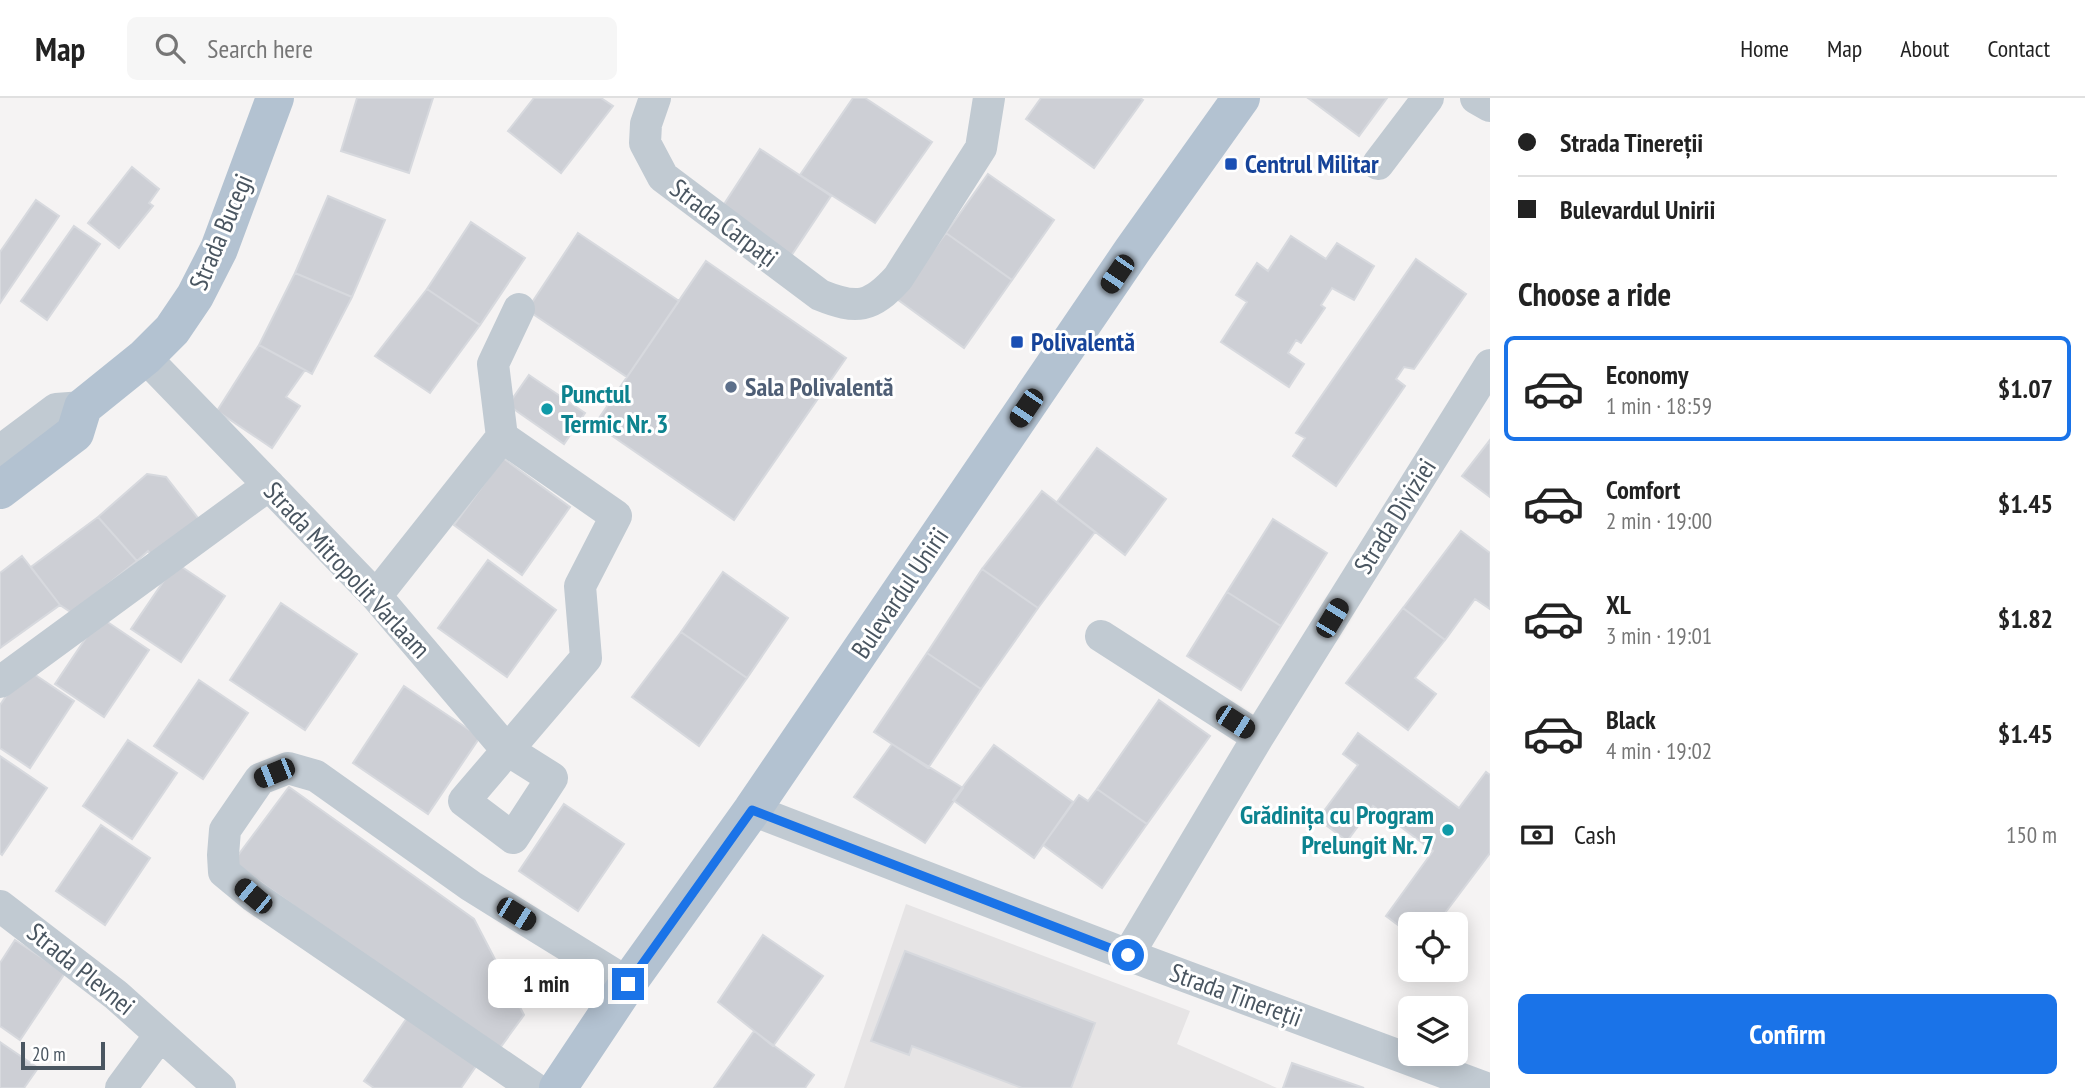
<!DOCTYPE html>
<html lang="en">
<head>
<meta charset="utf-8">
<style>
  :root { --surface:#fff; --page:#f6f6f6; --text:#222; --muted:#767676; --line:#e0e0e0; --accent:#1a73e8 }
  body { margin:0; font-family:"PT Sans Narrow",sans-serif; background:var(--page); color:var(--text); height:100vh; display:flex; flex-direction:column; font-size:26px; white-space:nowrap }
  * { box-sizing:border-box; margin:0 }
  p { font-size:23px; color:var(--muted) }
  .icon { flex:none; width:38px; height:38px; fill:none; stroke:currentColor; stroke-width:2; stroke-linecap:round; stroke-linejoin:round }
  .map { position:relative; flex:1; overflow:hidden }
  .panel { display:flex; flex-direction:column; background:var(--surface); width:595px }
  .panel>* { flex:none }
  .guide { display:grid; align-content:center; height:154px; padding:0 28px; background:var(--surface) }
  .tools { position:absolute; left:1398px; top:814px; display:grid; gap:14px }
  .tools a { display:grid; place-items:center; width:70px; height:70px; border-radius:10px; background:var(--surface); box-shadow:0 4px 18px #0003; font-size:35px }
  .scale { position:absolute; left:21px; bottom:18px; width:84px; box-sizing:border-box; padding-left:7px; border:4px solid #4a5661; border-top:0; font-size:19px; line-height:24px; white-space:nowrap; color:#4a5661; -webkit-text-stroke:5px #fff; paint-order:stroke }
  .end { position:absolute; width:32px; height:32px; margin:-16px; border:9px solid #1a73e8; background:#fff; box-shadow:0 0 0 4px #fff }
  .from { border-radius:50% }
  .bubble { position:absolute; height:49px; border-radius:10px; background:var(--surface); box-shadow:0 4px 18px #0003; font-size:23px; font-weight:600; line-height:49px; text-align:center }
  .car { position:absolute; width:21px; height:42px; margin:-21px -10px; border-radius:9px; box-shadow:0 0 5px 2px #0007; background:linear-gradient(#222 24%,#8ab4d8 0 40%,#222 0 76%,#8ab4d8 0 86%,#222 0) }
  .guide b { display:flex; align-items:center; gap:24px; height:66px; font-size:26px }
  .guide b+b { border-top:2px solid var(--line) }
  .guide i { width:18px; height:18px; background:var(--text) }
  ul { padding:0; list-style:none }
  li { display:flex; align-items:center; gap:21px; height:105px; margin:0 14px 10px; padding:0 14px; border:4px solid transparent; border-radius:10px }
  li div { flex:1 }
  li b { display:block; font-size:26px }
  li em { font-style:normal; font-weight:600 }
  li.current { border-color:var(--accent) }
  li>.icon { width:63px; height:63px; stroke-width:1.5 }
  h2 { padding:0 28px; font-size:32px; line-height:84px }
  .pay { display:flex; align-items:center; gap:18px; height:77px; padding:0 28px; font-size:26px }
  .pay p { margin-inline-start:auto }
  .cta { display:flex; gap:14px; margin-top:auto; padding:14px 28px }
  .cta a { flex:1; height:80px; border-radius:10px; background:var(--accent); color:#fff; font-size:28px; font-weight:600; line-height:80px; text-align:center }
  header { display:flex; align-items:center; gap:42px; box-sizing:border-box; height:98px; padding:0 35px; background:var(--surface); border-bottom:2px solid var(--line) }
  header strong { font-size:33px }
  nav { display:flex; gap:38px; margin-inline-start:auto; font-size:24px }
  .search { width:490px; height:63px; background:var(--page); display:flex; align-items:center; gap:18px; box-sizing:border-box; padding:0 24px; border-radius:10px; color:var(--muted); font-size:26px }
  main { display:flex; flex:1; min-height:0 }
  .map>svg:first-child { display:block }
</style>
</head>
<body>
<header>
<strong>Map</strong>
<div class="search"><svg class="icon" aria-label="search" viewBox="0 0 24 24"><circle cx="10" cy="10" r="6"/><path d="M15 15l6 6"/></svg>Search here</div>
<nav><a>Home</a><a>Map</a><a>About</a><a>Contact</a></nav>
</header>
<main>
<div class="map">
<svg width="1490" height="990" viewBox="0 0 1490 990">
  <rect width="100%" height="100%" fill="#f5f3f3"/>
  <path fill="#e6e4e5" d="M906 806 1190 913 1177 946 1277 990H844Z"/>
  <path fill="#cdcfd5" stroke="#d7d9de" stroke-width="2" d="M357 0H433L409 75 341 53Z
    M534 0H601L613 8 561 75 508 33Z
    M853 0H865L932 44 875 125 800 77Z
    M1041 0H1140L1143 2 1094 70 1026 21Z
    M1308 0H1387L1359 38Z
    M760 51 831 98 787 164 717 117Z
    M132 69 159 91 149 105 153 108 119 150 88 125Z
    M988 76 1054 122 1012 182 946 135Z
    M328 98 385 122 352 199 295 175Z
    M36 102 59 118 0 205V154Z
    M471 124 525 160 480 227 427 191Z
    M74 128 100 146 47 222 21 203Z
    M578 135 679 203 627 279 527 212Z
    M946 135 1012 182 964 250 897 201Z
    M1291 138 1326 161 1337 145 1374 168 1354 202 1332 190 1321 207 1325 210 1301 245 1296 242 1288 255 1304 266 1289 289 1221 244 1247 204 1236 197 1257 165 1268 173Z
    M1416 161 1466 196 1414 271 1404 269 1396 281 1405 288 1336 388 1293 358 1305 340 1296 335Z
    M706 163 846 260 734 422 595 326Z
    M295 175 352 199 312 276 259 247Z
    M427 191 480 227 430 295 375 258Z
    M259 247 305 272 286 299 300 308 272 350 217 313Z
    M529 277 585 315 564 346 508 307Z
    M1490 342V399L1462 378Z
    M1097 350 1166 401 1125 457 1057 404Z
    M503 360 570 409 522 477 454 427Z
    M147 376 166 379 205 429 157 464 148 453 137 463 98 419Z
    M1042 393 1095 434 1038 510 982 471Z
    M98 419 137 463 72 515 60 507 31 469Z
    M1273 421 1327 455 1281 528 1227 494Z
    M1461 433 1490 455V511L1475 501 1445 542 1403 510Z
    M22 458 60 507 0 550V475Z
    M488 462 556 512 507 579 438 530Z
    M176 465 225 498 181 564 131 531Z
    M982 471 1038 510 981 591 927 555Z
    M723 474 788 520 747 580 681 534Z
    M1227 494 1281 528 1241 592 1187 558Z
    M281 505 357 556 305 632 230 582Z
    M1403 510 1445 542 1415 580 1436 596 1408 632 1346 585Z
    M100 519 149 552 104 619 55 586Z
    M681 534 747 580 699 648 632 599Z
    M927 555 981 591 928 670 874 634Z
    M25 570 74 603 30 670 0 650V607Z
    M199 582 248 615 203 681 154 648Z
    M404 588 480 639 428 716 353 665Z
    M1159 602 1210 638 1147 726 1097 691Z
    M1358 635 1459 710 1486 674 1490 677V755L1439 823 1443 826H1410V836L1386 818 1433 753 1373 708 1347 743 1318 721 1358 667 1343 656Z
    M128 642 177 675 132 741 83 708Z
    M892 646 963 690 925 745 854 699Z
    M994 647 1073 704 1034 760 953 702Z
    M0 658 47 690 2 757 0 755Z
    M289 689 474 821 524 917 497 954 233 764Z
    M1097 691 1147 726 1102 790 1043 747 1079 697 1088 703Z
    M564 706 624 746 578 813 519 773Z
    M101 727 150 760 105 827 56 793Z
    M763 837 823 878 773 948 718 904Z
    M15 842 65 875 20 942 0 928V865Z
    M905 853 1095 925 1071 990H1022L912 948 909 957 871 943Z
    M411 914 481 961 461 990H374L364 983Z
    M754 933 814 977 805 990H714Z
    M0 944 38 970 24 990H0Z
    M1292 965 1364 990H1283Z"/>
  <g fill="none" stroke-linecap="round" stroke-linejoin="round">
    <path stroke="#c1cad2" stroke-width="32" d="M655 0 646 26 645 45 663 79 820 197C857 212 871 210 898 180L981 50 989 0
      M1476 0 1490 8
      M1378 66 1428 0
      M145 259 376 498 506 651 552 680 513 740 464 703 586 560 580 488 616 418 502 339
      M0 353 56 311 83 309
      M376 498 502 339 493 266 519 211
      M1101 538 1258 639
      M0 584 269 387
      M752 712 1128 857 1486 990
      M0 808 116 897 220 990
      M1128 857 1258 639 1490 267
      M121 990 160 937
      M534 990 253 798 224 774 223 757 225 732 260 681 288 670 316 678 471 788 628 885"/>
    <path stroke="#b3c2d1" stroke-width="38" d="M0 392 75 335 83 309 145 259 172 232 195 198 219 151 275 0
      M558 990 628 885 752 712 1132 153 1241 0"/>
  </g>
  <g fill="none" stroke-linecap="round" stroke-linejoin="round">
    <path stroke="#1a73e8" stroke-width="9" d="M628 886 752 712 1128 857"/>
  </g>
  <g fill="#1a4fb4" stroke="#fff" stroke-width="2.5">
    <rect x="1224" y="59" width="14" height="14" rx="3.5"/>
    <rect x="1010" y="237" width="14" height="14" rx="3.5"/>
  </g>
  <circle fill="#5c6f8a" stroke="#fff" stroke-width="2.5" cx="731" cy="289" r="7"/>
  <g fill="#0f9aa8" stroke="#fff" stroke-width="2.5">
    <circle cx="547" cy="311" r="7"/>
    <circle cx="1448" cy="732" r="7"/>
  </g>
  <g text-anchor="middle" stroke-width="6" stroke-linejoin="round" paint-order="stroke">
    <g font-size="26" font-weight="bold" fill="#164399" stroke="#fff" text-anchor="start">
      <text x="1245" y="75">Centrul Militar</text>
      <text x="1031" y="253">Polivalentă</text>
    </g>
    <g font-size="26" fill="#4a5661" stroke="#fff">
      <text transform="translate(724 125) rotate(37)" y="9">Strada Carpați</text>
      <text transform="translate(221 134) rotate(-67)" y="9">Strada Bucegi</text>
      <text transform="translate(1395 418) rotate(-58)" y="9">Strada Diviziei</text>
      <text transform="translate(347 472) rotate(47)" y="9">Strada Mitropolit Varlaam</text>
      <text transform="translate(900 495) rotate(-56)" y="9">Bulevardul Unirii</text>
      <text transform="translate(81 871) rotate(39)" y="9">Strada Plevnei</text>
      <text transform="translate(1236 897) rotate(20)" y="9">Strada Tinereții</text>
    </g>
    <g font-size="26" font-weight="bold" fill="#4e5e75" stroke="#fff" text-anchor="start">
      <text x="745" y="298">Sala Polivalentă</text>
    </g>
    <g font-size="26" font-weight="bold" fill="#0d838f" stroke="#fff" text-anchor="start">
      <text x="561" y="305">Punctul<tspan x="561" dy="30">Termic Nr. 3</tspan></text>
      <text x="1434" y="726" text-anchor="end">Grădinița cu Program<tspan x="1434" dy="30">Prelungit Nr. 7</tspan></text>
    </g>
  </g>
</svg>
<div class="tools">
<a><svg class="icon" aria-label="locate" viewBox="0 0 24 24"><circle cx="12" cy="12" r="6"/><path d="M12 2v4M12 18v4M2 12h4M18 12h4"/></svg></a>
<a><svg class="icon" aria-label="layers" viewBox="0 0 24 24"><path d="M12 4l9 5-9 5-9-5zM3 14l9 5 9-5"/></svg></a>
</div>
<div class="scale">20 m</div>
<i class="end from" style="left:1128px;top:857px"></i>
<i class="end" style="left:628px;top:886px"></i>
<div class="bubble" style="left:488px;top:861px;width:116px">1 min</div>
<i class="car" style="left:1117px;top:176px;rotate:214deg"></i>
<i class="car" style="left:1026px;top:310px;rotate:214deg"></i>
<i class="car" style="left:1332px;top:520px;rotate:31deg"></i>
<i class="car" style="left:1235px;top:624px;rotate:123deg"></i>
<i class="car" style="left:274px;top:675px;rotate:248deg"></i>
<i class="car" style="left:253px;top:798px;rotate:310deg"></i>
<i class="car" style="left:516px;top:816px;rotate:122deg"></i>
</div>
<section class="panel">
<div class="guide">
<b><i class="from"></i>Strada Tinereții</b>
<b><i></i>Bulevardul Unirii</b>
</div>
<h2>Choose a ride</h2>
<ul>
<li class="current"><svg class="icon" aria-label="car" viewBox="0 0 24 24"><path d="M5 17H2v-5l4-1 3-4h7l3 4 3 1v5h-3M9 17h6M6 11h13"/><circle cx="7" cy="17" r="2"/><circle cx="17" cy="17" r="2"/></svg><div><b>Economy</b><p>1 min · 18:59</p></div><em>$1.07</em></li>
<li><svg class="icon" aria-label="car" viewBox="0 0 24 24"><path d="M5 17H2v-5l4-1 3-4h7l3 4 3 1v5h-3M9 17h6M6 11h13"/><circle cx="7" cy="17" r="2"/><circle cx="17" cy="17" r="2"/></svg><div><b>Comfort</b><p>2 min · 19:00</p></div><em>$1.45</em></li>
<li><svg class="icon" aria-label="car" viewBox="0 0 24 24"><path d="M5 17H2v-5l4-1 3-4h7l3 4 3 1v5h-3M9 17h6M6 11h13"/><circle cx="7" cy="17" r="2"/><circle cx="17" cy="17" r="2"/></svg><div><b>XL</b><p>3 min · 19:01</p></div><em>$1.82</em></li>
<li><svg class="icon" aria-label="car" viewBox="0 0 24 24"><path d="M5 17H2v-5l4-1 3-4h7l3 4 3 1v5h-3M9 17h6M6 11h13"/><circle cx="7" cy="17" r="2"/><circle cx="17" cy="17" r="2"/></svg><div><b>Black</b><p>4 min · 19:02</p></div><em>$1.45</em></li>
</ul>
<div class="pay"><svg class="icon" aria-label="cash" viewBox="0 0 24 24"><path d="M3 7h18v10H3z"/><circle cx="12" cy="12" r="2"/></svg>Cash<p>150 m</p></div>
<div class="cta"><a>Confirm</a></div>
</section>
</main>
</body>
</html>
